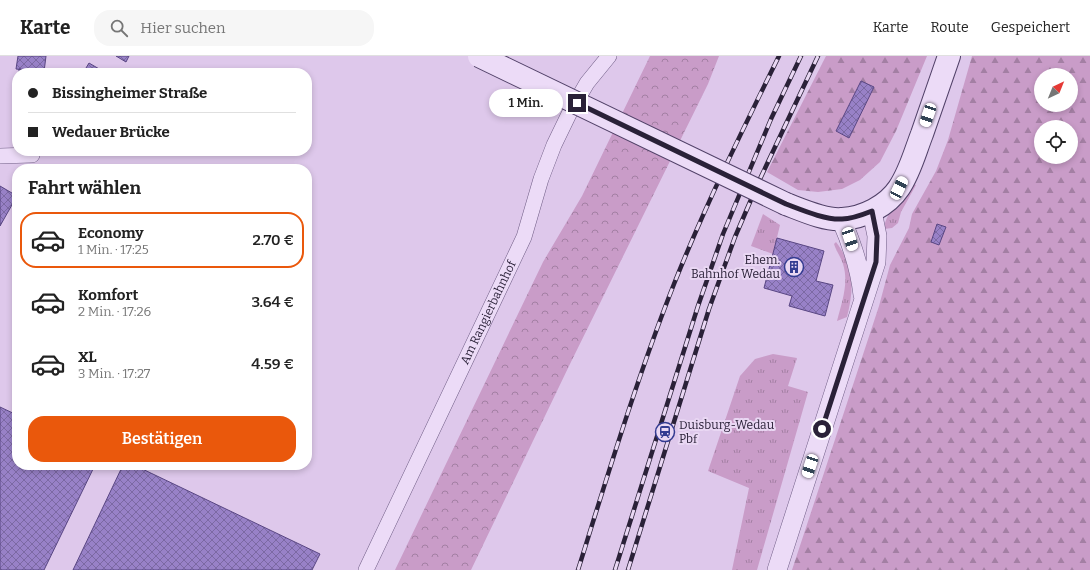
<!DOCTYPE html>
<html lang="de">
<head>
<meta charset="utf-8">
<style>
  :root { --surface:#fff; --page:#f6f6f6; --text:#222; --muted:#767676; --line:#e0e0e0; --accent:#ea580c }
  body { margin:0; font-family:Bitter,serif; background:var(--page); color:var(--text); height:100vh; display:flex; flex-direction:column; font-size:15px; white-space:nowrap }
  * { box-sizing:border-box; margin:0 }
  p { font-size:13px; color:var(--muted) }
  .icon { flex:none; width:22px; height:22px; fill:none; stroke:currentColor; stroke-width:2; stroke-linecap:round; stroke-linejoin:round }
  .map { position:relative; flex:1; overflow:hidden }
  .details { position:absolute; left:12px; top:108px; width:300px; height:306px; display:flex; flex-direction:column; background:var(--surface); border-radius:16px; box-shadow:0 2px 6px #0003 }
  .details>* { flex:none }
  .guide { position:absolute; left:12px; top:12px; width:300px; height:88px; border-radius:16px; box-shadow:0 2px 6px #0003; display:grid; align-content:center; height:88px; padding:0 16px; background:var(--surface) }
  .needle { width:26px; rotate:43deg }
  .fabs { position:absolute; left:1034px; top:12px; display:grid; gap:8px }
  .fabs a { display:grid; place-items:center; width:44px; height:44px; border-radius:50%; background:var(--surface); box-shadow:0 2px 6px #0003; font-size:20px }
  .end { position:absolute; width:18px; height:18px; margin:-9px; border:5px solid #2a2138; background:#fff; box-shadow:0 0 0 2px #fff }
  .from { border-radius:50% }
  .bubble { position:absolute; height:28px; border-radius:14px; background:var(--surface); box-shadow:0 2px 6px #0003; font-size:13px; font-weight:600; line-height:28px; text-align:center }
  .car { position:absolute; width:12px; height:24px; margin:-12px -6px; border-radius:5px; box-shadow:0 0 3px 1px #0007; background:linear-gradient(#fff 24%,#345 0 40%,#fff 0 76%,#345 0 86%,#fff 0) }
  .guide b { display:flex; align-items:center; gap:14px; height:38px; font-size:15px }
  .guide b+b { border-top:1px solid var(--line) }
  .guide i { width:10px; height:10px; background:var(--text) }
  ul { padding:0; list-style:none }
  li { display:flex; align-items:center; gap:12px; height:56px; margin:0 8px 6px; padding:0 8px; border:2px solid transparent; border-radius:16px }
  li div { flex:1 }
  li b { display:block; font-size:15px }
  li em { font-style:normal; font-weight:600 }
  li.current { border-color:var(--accent) }
  li>.icon { width:36px; height:36px; stroke-width:1.5 }
  h2 { padding:0 16px; font-size:18px; line-height:48px }
  .action { display:flex; gap:8px; margin-top:auto; padding:8px 16px }
  .action a { flex:1; height:46px; border-radius:16px; background:var(--accent); color:#fff; font-size:16px; font-weight:600; line-height:46px; text-align:center }
  header { display:flex; align-items:center; gap:24px; box-sizing:border-box; height:56px; padding:0 20px; background:var(--surface); border-bottom:1px solid var(--line) }
  header strong { font-size:19px }
  nav { display:flex; gap:22px; margin-inline-start:auto; font-size:14px }
  .search { width:280px; height:36px; background:var(--page); display:flex; align-items:center; gap:10px; box-sizing:border-box; padding:0 14px; border-radius:16px; color:var(--muted); font-size:15px }
  .map>svg:first-child { display:block }
</style>
</head>
<body>
<header>
<strong>Karte</strong>
<div class="search"><svg class="icon" aria-label="search" viewBox="0 0 24 24"><circle cx="10" cy="10" r="6"/><path d="M15 15l6 6"/></svg>Hier suchen</div>
<nav><a>Karte</a><a>Route</a><a>Gespeichert</a></nav>
</header>
<div class="map">
<svg width="1090" height="514" viewBox="0 0 1090 514">
  <defs>
    <pattern id="grass-tufts" width="24" height="20" patternUnits="userSpaceOnUse"><rect width="24" height="20" fill="#c99cc8"/><path d="M3 7l-1-3M5 7V3M7 7l1-3M15 17l-1-3M17 17v-4M19 17l1-3" fill="none" stroke="#a37fa3"/></pattern>
    <pattern id="forest-firs" width="22" height="20" patternUnits="userSpaceOnUse"><rect width="22" height="20" fill="#c99cc8"/><path d="M5 1l3.5 6h-7zM16 11l3.5 6h-7z" fill="#a37fa3"/></pattern>
    <pattern id="park-crowns" width="20" height="18" patternUnits="userSpaceOnUse"><rect width="20" height="18" fill="#c99cc8"/><path d="M2 6a3 3 0 1 1 6 0M12 15a3 3 0 1 1 6 0" fill="none" stroke="#a37fa3"/></pattern>
    <pattern id="building-cross-hatch" width="8" height="8" patternUnits="userSpaceOnUse"><rect width="8" height="8" fill="#9881c7"/><path d="M0 0l8 8M0 8l8-8" fill="none" stroke="#7c69a3"/></pattern>
  </defs>
  <rect width="100%" height="100%" fill="#dec8eb"/>
  <path fill="url(#grass-tufts)" d="M914 128 916 129 901 156 898 167 892 172 884 173C886 154 903 142 914 128Z
    M763 158 780 169 773 198 751 190Z
    M836 186C855 211 854 233 847 261L837 265C842 246 849 227 843 208 841 201 836 195 834 188Z
    M773 298 797 302 788 330 808 336 757 514H732L749 432 708 415 740 320 755 303Z"/>
  <path fill="url(#forest-firs)" fill-rule="evenodd" d="M826 0H927L896 75 880 106 860 124 842 133 818 136 798 134 767 116Z
    M972 0H1090V514H792L879 250 890 209 909 172 912 158 936 115 948 84ZM1041 19H1071V49H1041ZM1041 71H1071V101H1041Z"/>
  <path fill="url(#park-crowns)" d="M650 0H719L708 28 569 310 471 514H395L543 206 582 140Z"/>
  <path fill="url(#building-cross-hatch)" stroke="#594683" d="M18 0H46L44 16 16 13Z
    M116 0H129L126 6Z
    M89 7 106 17H83Z
    M19 13 44 16H47L19 17Z
    M861 25 874 31 849 82 836 75Z
    M0 130 17 140 0 170Z
    M937 168 946 171 939 189 931 186Z
    M777 182 824 195 816 225 833 229 825 260 789 250 792 240 764 232Z
    M0 351 17 359V409H95L44 514H0Z
    M123 409H134L320 498 312 514H73Z"/>
  <g fill="none" stroke-linecap="round" stroke-linejoin="round">
    <defs>
      <g id="minor">
        <path d="M0 100 32 99"/>
        <path id="s1" d="M366 514 524 181 541 123 554 89 569 58 587 27 609 0"/>
      </g>
      <path id="tertiary" d="M841 163C852 188 860 212 863 239
        M777 514 876 206 877 180 872 155"/>
      <path id="secondary" d="M786 148C802 154 826 165 842 163 863 162 887 150 899 132 910 116 915 96 922 78 931 52 940 26 949 0"/>
    </defs>
    <use href="#minor" stroke="#705e86" stroke-width="16"/>
    <use href="#tertiary" stroke="#705e86" stroke-width="20"/>
    <use href="#secondary" stroke="#514168" stroke-width="24"/>
    <use href="#minor" stroke="#ecdbf7" stroke-width="15"/>
    <use href="#tertiary" stroke="#ecdbf7" stroke-width="19"/>
    <use href="#secondary" stroke="#ecdbf7" stroke-width="22"/>
    <defs>
      <path id="rail" d="M578 514C608 418 637 322 674 228 705 150 742 75 779 0
        M615 514 698 250 723 178 771 63 801 0
        M628 514 709 253 735 181 759 125 818 0"/>
    </defs>
    <use href="#rail" stroke="#2a2138" stroke-width="4.5"/>
    <use href="#rail" stroke="#e9d7f3" stroke-width="3" stroke-dasharray="9" stroke-linecap="butt"/>
    <defs>
      <path id="secondary-bridge" d="M479 0 786 148"/>
    </defs>
    <use href="#secondary-bridge" stroke="#514168" stroke-width="24" stroke-linecap="butt"/>
    <use href="#secondary-bridge" stroke="#ecdbf7" stroke-width="22"/>
  </g>
  <g fill="none" stroke-linecap="round" stroke-linejoin="round">
    <path stroke="#2a2138" stroke-width="5" d="M577 47 786 148C802 154 825 164 842 163 852 163 862 159 872 155L877 180 876 206 822 373"/>
  </g>
  <defs>
    <symbol id="building-ring" viewBox="-11 -11 22 22"><circle r="9.5" fill="#e9d7f3" stroke="#333b91" stroke-width="1.5"/><path d="M-4-6H4V6H1V3H-1V6H-4ZM-2.5-4.3h1.7v1.8h-1.7ZM.8-4.3h1.7v1.8H.8ZM-2.5-1h1.7V.8h-1.7ZM.8-1h1.7V.8H.8Z" fill="#333b91"/></symbol>
    <symbol id="station-ring" viewBox="-11 -11 22 22"><circle r="9.5" fill="#e9d7f3" stroke="#333b91" stroke-width="1.5"/><path d="M-3-6H3Q5-6 5-4V2Q5 4 3 4L4.5 6H3L1.5 4h-3L-3 6H-4.5L-3 4Q-5 4-5 2V-4Q-5-6-3-6ZM-3.5-4v3h7v-3ZM-3.5 1v1.5H-2V1ZM2 1v1.5H3.5V1Z" fill="#333b91"/></symbol>
  </defs>
  <g fill-rule="evenodd">
    <use href="#building-ring" x="783" y="200" width="22" height="22"/>
    <use href="#station-ring" x="654" y="365" width="22" height="22"/>
  </g>
  <g text-anchor="middle" stroke-width="4" stroke-linejoin="round" paint-order="stroke">
    <g font-size="12" fill="#2a2138" stroke="#e9d7f3" text-anchor="end">
      <text x="780" y="208">Ehem.<tspan x="780" dy="14">Bahnhof Wedau</tspan></text>
      <text x="679" y="373" text-anchor="start">Duisburg-Wedau<tspan x="679" dy="14">Pbf</tspan></text>
    </g>
    <g font-size="12" fill="#2a2138" stroke="#e9d7f3">
      <text dy="4" stroke="none"><textPath href="#s1" startOffset="285">Am Rangierbahnhof</textPath></text>
    </g>
  </g>
</svg>
<div class="fabs">
<a><svg class="needle" viewBox="-14 -14 28 28"><path d="M0-13l5 13h-10z" fill="#e53935"/><path d="M0 13l5-13h-10z" fill="#767676"/></svg></a>
<a><svg class="icon" aria-label="locate" viewBox="0 0 24 24"><circle cx="12" cy="12" r="6"/><path d="M12 2v4M12 18v4M2 12h4M18 12h4"/></svg></a>
</div>
<i class="end from" style="left:822px;top:373px"></i>
<i class="end" style="left:577px;top:47px"></i>
<div class="bubble" style="left:489px;top:33px;width:74px">1 Min.</div>
<i class="car" style="left:928px;top:59px;rotate:199deg"></i>
<i class="car" style="left:899px;top:132px;rotate:26deg"></i>
<i class="car" style="left:850px;top:183px;rotate:162deg"></i>
<i class="car" style="left:810px;top:410px;rotate:198deg"></i>
<div class="guide">
<b><i class="from"></i>Bissingheimer Straße</b>
<b><i></i>Wedauer Brücke</b>
</div>
<section class="details">
<h2>Fahrt wählen</h2>
<ul>
<li class="current"><svg class="icon" aria-label="car" viewBox="0 0 24 24"><path d="M5 17H2v-5l4-1 3-4h7l3 4 3 1v5h-3M9 17h6M6 11h13"/><circle cx="7" cy="17" r="2"/><circle cx="17" cy="17" r="2"/></svg><div><b>Economy</b><p>1 Min. · 17:25</p></div><em>2.70 €</em></li>
<li><svg class="icon" aria-label="car" viewBox="0 0 24 24"><path d="M5 17H2v-5l4-1 3-4h7l3 4 3 1v5h-3M9 17h6M6 11h13"/><circle cx="7" cy="17" r="2"/><circle cx="17" cy="17" r="2"/></svg><div><b>Komfort</b><p>2 Min. · 17:26</p></div><em>3.64 €</em></li>
<li><svg class="icon" aria-label="car" viewBox="0 0 24 24"><path d="M5 17H2v-5l4-1 3-4h7l3 4 3 1v5h-3M9 17h6M6 11h13"/><circle cx="7" cy="17" r="2"/><circle cx="17" cy="17" r="2"/></svg><div><b>XL</b><p>3 Min. · 17:27</p></div><em>4.59 €</em></li>
</ul>
<div class="action"><a>Bestätigen</a></div>
</section>
</div>
</body>
</html>
